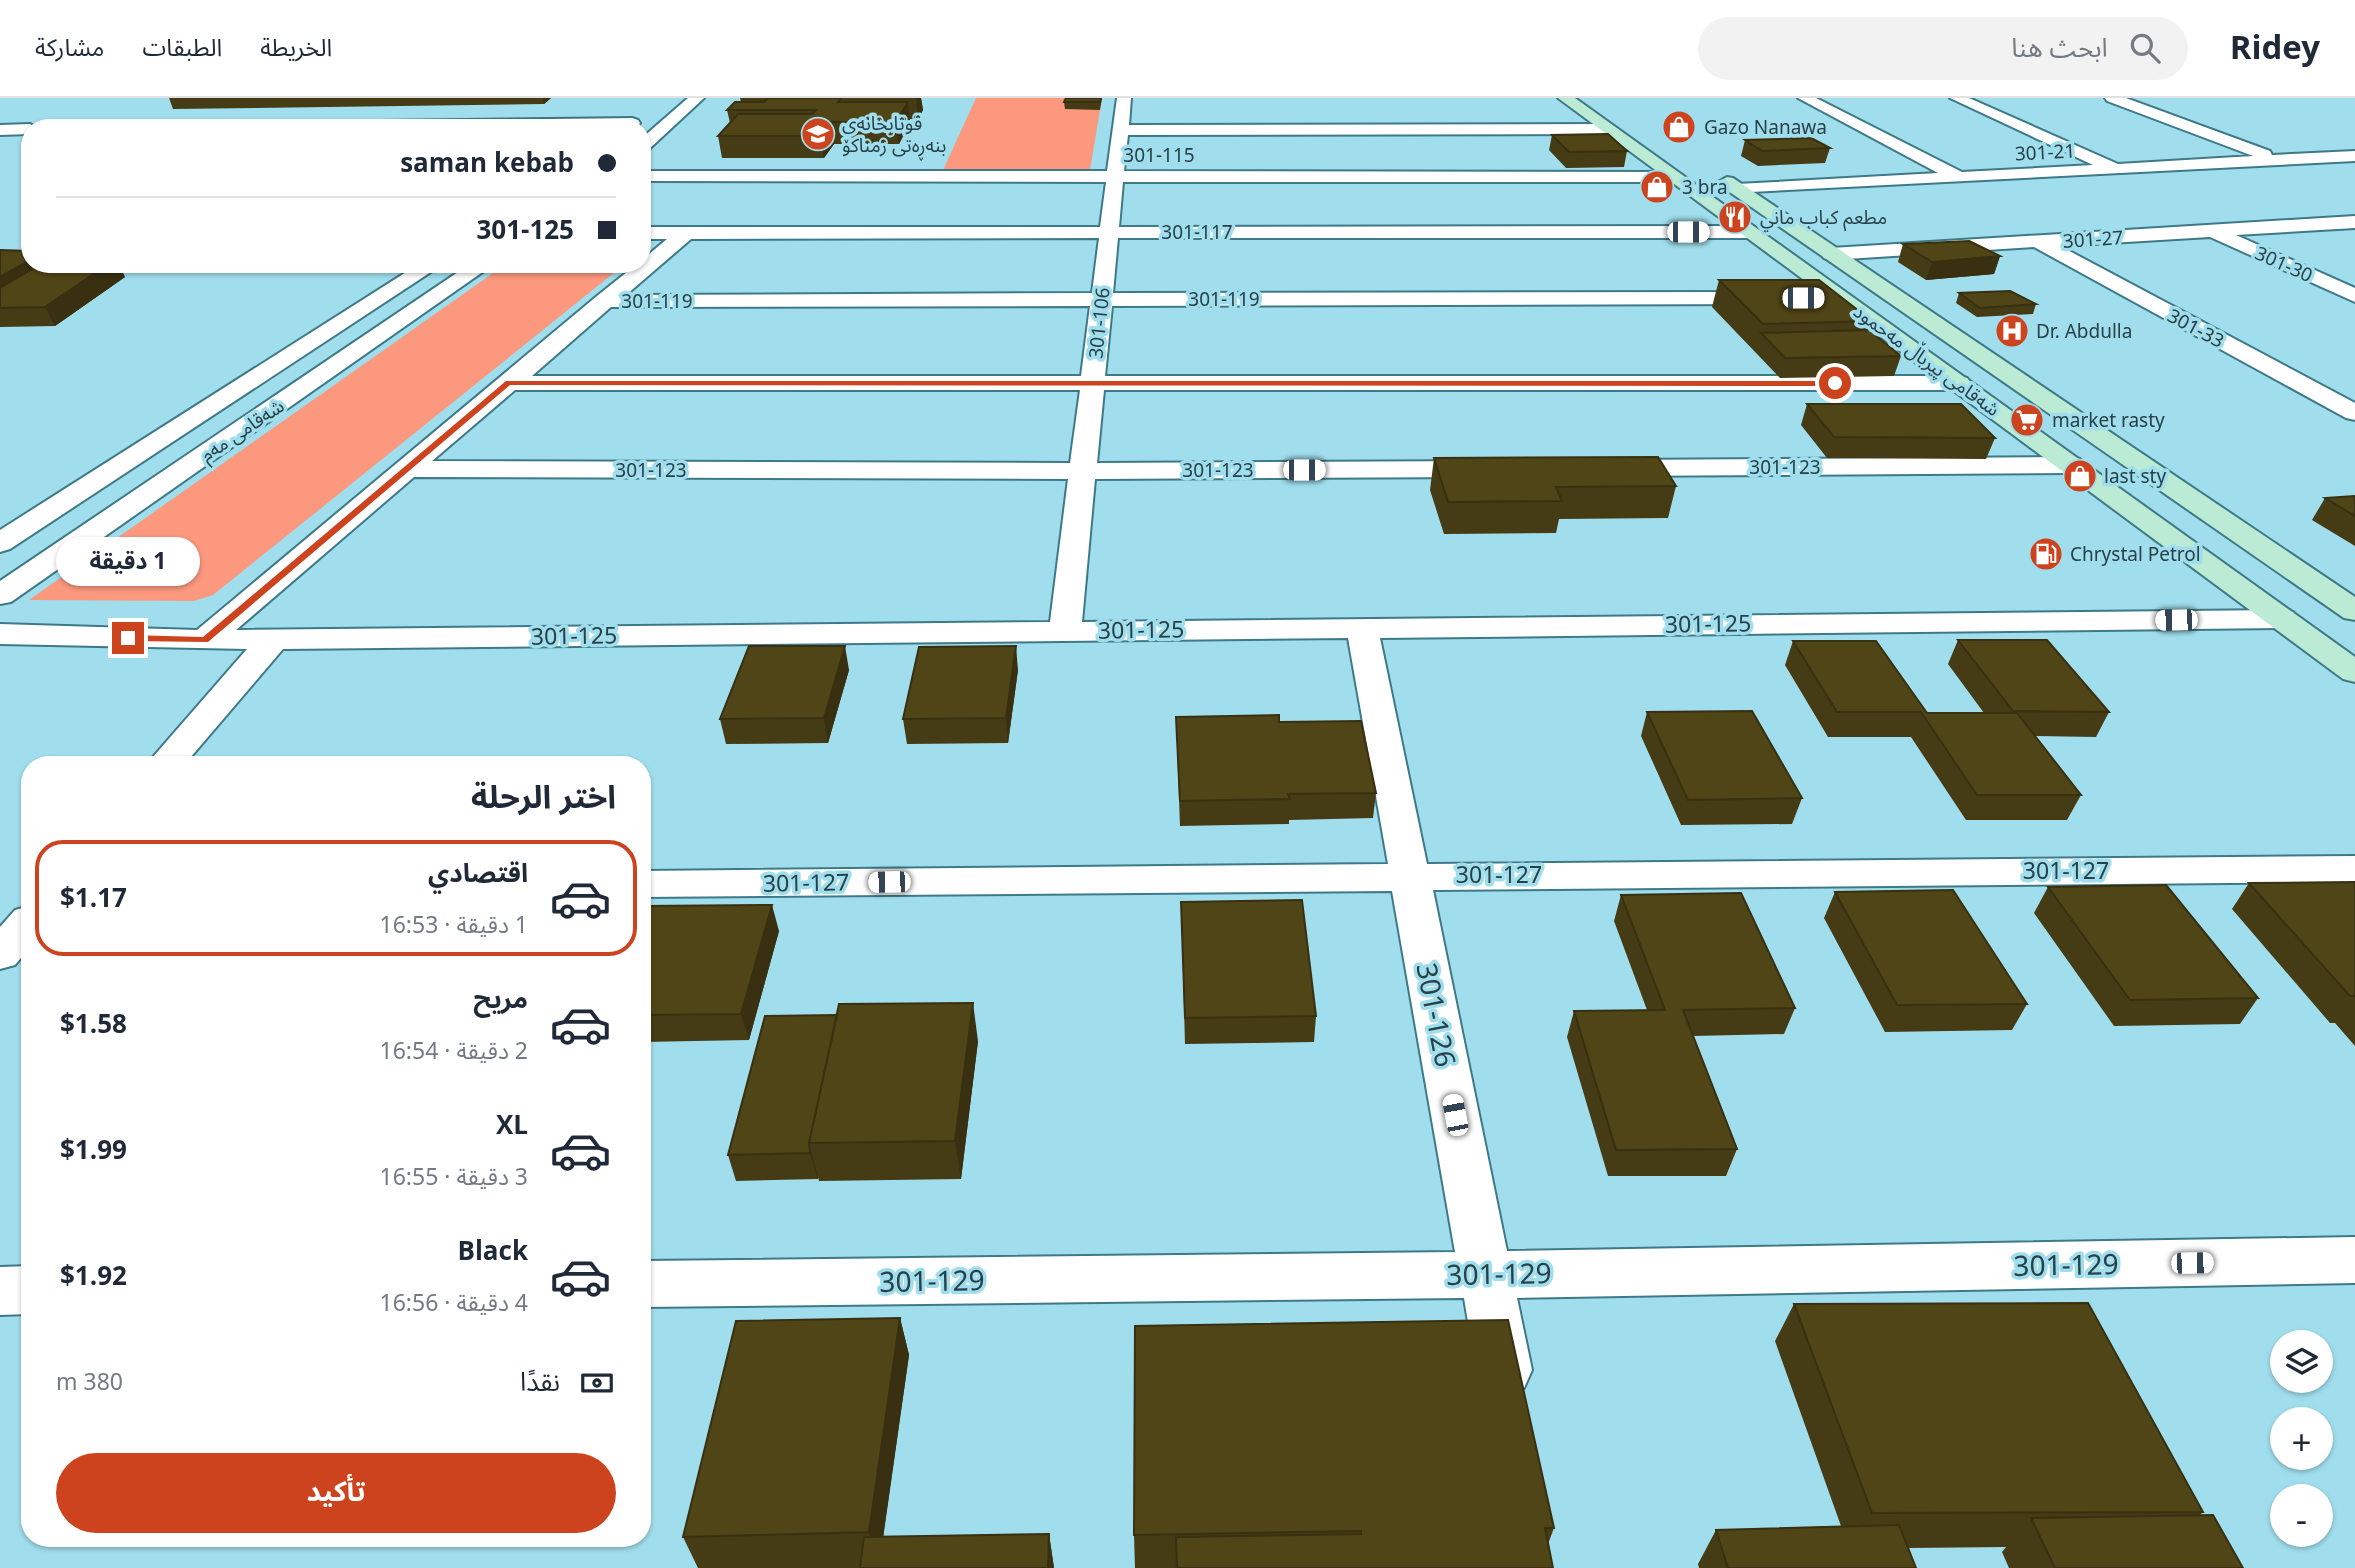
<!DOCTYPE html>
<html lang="ar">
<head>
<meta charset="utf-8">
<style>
  :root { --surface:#fff; --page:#f2f2f3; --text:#1f2937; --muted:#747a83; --line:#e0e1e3; --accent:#cd431e }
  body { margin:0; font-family:Georgia,"Noto Sans Arabic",serif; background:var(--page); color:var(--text); direction:rtl; height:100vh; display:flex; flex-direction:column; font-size:26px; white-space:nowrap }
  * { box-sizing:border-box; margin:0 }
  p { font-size:23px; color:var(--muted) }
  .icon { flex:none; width:38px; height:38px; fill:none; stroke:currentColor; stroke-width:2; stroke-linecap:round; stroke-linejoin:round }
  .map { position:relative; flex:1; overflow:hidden; direction:ltr }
  .side { position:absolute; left:21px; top:658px; width:630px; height:791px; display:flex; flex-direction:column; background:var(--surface); border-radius:28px; box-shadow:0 2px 5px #0004; direction:rtl }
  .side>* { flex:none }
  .banner { position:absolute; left:21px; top:21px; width:630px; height:154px; border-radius:28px; box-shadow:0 2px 5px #0004; direction:rtl; display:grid; align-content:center; height:154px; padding:0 35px; background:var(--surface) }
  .fabs { position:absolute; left:2270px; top:1232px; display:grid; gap:14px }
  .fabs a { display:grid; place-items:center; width:63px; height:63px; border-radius:50%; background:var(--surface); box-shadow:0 2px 5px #0004; font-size:35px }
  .end { position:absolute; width:32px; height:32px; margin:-16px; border:9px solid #cd431e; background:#fff; box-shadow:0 0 0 4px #fff }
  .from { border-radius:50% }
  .bubble { position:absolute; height:49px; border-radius:24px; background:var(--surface); box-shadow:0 2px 5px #0004; font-size:23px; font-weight:700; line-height:49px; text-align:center; direction:rtl }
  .car { position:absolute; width:21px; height:42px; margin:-21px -10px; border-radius:9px; box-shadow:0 0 5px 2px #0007; background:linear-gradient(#fff 24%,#345 0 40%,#fff 0 76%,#345 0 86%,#fff 0) }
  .banner b { display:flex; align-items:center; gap:24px; height:66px; font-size:26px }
  .banner b+b { border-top:2px solid var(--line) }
  .banner i { width:18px; height:18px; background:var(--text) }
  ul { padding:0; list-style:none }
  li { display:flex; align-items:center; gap:21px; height:116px; margin:0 14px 10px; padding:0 21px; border:4px solid transparent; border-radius:28px }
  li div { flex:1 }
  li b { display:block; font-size:26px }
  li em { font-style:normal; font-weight:700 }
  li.active { border-color:var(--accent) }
  li>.icon { width:63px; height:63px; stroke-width:1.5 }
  h2 { padding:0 35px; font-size:32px; line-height:84px }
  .pay { display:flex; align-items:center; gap:18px; height:77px; padding:0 35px; font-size:26px }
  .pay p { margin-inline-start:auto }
  .action { display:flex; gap:14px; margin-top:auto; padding:14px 35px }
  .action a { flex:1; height:80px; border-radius:42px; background:var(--accent); color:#fff; font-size:28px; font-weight:700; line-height:80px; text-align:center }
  header { display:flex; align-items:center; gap:42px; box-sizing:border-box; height:98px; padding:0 35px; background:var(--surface); border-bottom:2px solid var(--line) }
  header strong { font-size:33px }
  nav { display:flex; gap:38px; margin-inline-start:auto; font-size:24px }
  .search { width:490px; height:63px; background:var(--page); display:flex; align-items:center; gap:18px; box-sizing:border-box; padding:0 24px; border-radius:38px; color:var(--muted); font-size:26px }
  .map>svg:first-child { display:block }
</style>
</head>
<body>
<header>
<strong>Ridey</strong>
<div class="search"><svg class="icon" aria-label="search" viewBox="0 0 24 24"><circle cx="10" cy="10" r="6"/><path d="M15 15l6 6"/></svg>ابحث هنا</div>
<nav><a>الخريطة</a><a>الطبقات</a><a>مشاركة</a></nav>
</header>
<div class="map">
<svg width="2355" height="1470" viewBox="0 0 2355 1470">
  <rect width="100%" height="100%" fill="#a1deed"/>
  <path fill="#fb987e" d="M976 0H1102L1090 72H943Z
    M506 166H625L213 497 194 503 29 502Z"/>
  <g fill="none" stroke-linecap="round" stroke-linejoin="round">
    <defs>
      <path id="minor" d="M1117 0H1131L1129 27 1608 26 1616 31 1608 36 1128 37 1124 73 1675 74 1684 79 1675 84H1123L1119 129 1752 128 1762 134 1752 140H1118L1113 195 1765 194 1773 195 1776 200 1773 205 1765 206 1112 208 1105 278H1959L1967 280 1971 285 1967 290 1959 292H1104L1097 365 1486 363 1495 365 1499 371 1495 377 1486 379 1095 381 1082 524 2282 512 2293 514 2298 521 2293 528 2282 530 1380 540 1427 766 2355 758V784L1433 792 1507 1153 2355 1139V1185L1517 1200 1532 1272 1524 1290 1504 1298 1484 1290 1476 1272 1464 1200 642 1209V1163L1455 1154 1392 793 642 799V773L1388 766 1348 540 283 551 184 667H146L247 551 0 546V526L197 532 597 198 637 166H642V162L667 141H642V129H1100L1106 84 642 83V73H1107ZM1099 140 1092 195 626 197 691 141ZM1090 208 1081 278H532L611 209ZM515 292H1080L1070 365 432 363ZM414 379 1068 381 1050 524 236 532Z
        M1798 0H1816L1962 74 2093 67 1950 0H1969L2118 66 2253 58 2107 3 2105 0H2126L2270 53 2272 57 2355 53V63L1731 95 1728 91 1737 86 1938 75Z
        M632 20 638 22 640 25 638 28 285 29 293 24Z
        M30 26 37 30H30V36L0 37V27Z
        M2355 118V130L2236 137 2355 190V204L2210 139 2060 148 2355 305V322L2346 320 2034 149 1831 162 1824 160 1821 156 1824 152 1831 150Z
        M2071 359 2080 361 2084 367 2080 373 2071 375 1613 378 1604 376 1600 370 1604 364 1613 362Z
        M30 808V849L15 867 0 871V829L15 812Z
        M30 1168V1216L0 1217V1169Z"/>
      <path id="tertiary" d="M688 0H704L648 52 642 54V40Z
        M419 166H443L10 451 0 454V432Z
        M470 166H494L11 504 0 506V483Z"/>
      <path id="secondary" d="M1558 0H1575L2355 559V584L2343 581Z
        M1727 79 1733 80 2355 499V522L2344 520 1721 88 1718 84Z"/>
    </defs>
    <use href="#minor" stroke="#3e7987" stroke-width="4"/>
    <use href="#tertiary" stroke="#3e7987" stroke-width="4"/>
    <use href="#secondary" stroke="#3e7987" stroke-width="4"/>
    <use href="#minor" fill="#fff" fill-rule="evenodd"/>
    <use href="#tertiary" fill="#fff" fill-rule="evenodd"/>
    <use href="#secondary" fill="#bbebd4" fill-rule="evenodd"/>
  </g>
  <path fill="#453b14" d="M169 0H551L544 6 173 11Z
    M740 0H921L923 12 918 21H910V25L899 46H834L824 60H722L718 38 730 25 727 12 741 4Z
    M1102 0 1100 12 1065 11 1064 4Z
    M1552 37 1627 53 1624 69 1566 70 1549 52Z
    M1745 42 1830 50 1825 65 1758 68 1741 58Z
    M1903 146 2000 158 1994 176 1926 182 1898 164Z
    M0 152 30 166 125 179 55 228 0 229Z
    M1719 182 1872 223 1869 232 1901 258 1894 278 1780 280 1712 209Z
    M1959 195 2036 206 2033 216 1977 219 1956 205Z
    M1807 306 1995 340 1986 361 1827 360 1801 327Z
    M1434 360 1676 388 1668 420 1559 421 1556 435 1444 436 1430 392Z
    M2355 398V448L2312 422 2325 400Z
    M1958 542 2109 614 2096 639 2035 638 2081 697 2067 722H1966L1911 639H1828L1785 567 1793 543 1927 615H1984L1948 566Z
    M849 572 828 645 726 646 720 621Z
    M1018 572 1008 645 907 646 903 621Z
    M1647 614 1802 700 1792 726 1681 727 1641 638Z
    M1176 619 1279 624 1376 695 1373 720 1289 722V726L1180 728Z
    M2355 784V948L2335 925H2330L2232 811 2249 785Z
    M2048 789 2258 900 2240 926 2114 928 2034 815Z
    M1835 794 2027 906 2012 932 1885 934 1824 820Z
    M1621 797 1795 910 1784 936 1693 938 1737 1051 1726 1078H1608L1567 939 1574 913 1647 912 1614 823Z
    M1181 804 1316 918 1314 944 1185 946Z
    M642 808 779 833 749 942 642 944Z
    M978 943 961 1081 819 1083 818 1079V1081L736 1083 728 1057Z
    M1794 1206 2203 1414 2200 1417 2243 1470H2009L2002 1454 2006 1449 1908 1450 1916 1470H1699L1698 1466 1716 1432 1841 1428 1775 1243Z
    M900 1220 909 1257 883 1439 1049 1436 1054 1470H698L683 1439Z
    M1554 1430 1548 1446 1553 1470H1135L1134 1437Z"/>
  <path fill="#383010" d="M543 0H551L544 6Z
    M916 0H921L923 12 918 21Z
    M908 4 910 25 899 46 896 24Z
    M830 24 834 46 824 60 821 38Z
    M2000 158 1994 176 1926 182 1932 164Z
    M30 162V166H53L0 210V179Z
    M108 166H119L125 179 55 228 45 209Z
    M845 548 849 572 828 645 824 620Z
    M1016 548 1018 572 1008 645 1006 620Z
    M772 807 779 833 749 942 741 916Z
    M973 905 978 943 961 1081 955 1043Z
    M811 1053 818 1079V1081L810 1055Z
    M900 1220 909 1257 879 1469 869 1434Z
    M1049 1436 1054 1470H1048Z"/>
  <path fill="#504517" stroke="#383010" stroke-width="2" d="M768 0H841L838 4H908L896 24H830L821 38H718L738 16H812L816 12H727L735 4H764Z
    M1066 0H1101L1100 4H1064Z
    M345 28 342 30H167H168Z
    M1608 36 1627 53 1569 54 1552 37Z
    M1811 40 1830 50 1762 53 1745 42Z
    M1969 143 2000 158 1932 164 1903 146Z
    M0 152 30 153V162L0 179Z
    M41 166H108L45 209 0 210V190Z
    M1719 182H1819L1872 223 1763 226Z
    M2010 193 2036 206 1980 210 1959 195Z
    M1869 232 1901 258 1785 260 1761 235Z
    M1807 306H1961L1995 340 1834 339Z
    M1658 359 1676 388 1556 389 1562 403 1448 404 1434 360Z
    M2355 398V418L2325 400Z
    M1958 542H2047L2109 614 2013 613Z
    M1793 543H1876L1927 615H2017L2081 697H1977L1921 614H1837Z
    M749 548H845L824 620 720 621Z
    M1016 548 1006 620 903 621 919 549Z
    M1752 613 1802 700 1688 702 1647 614Z
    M1279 617V624L1361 623 1376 695 1288 696 1290 701 1180 703 1176 619Z
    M2355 784V898H2350L2249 785Z
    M2166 787 2258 900 2130 902 2048 789Z
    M1953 792 2027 906 1897 907 1835 794Z
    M1741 795 1795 910 1683 912 1737 1051 1616 1052 1574 913 1665 912 1621 797Z
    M1302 802 1316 918 1185 920 1181 804Z
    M772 807 741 916 642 917V808Z
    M973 905 955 1043 809 1045 839 906Z
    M837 917 809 1045 810 1055 728 1057 765 918Z
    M2088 1205 2203 1414 1872 1415 1794 1206Z
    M900 1220 869 1434 683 1439 736 1223Z
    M1508 1222 1554 1430H1545L1553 1470H1177L1176 1439 1361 1436V1433L1134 1437 1135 1228Z
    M2213 1417 2243 1470H2055L2031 1420Z
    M1899 1427 1916 1470H1728L1716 1432Z
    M1049 1436 1048 1470H860L864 1439Z"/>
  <path fill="#cd431e" d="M506 283H1835L1838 285 1835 288 510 287 208 544 128 543 123 540 128 537 203 539Z"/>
  <defs>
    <symbol id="shop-disc" viewBox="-11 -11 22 22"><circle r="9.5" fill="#cd431e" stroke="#a1deed"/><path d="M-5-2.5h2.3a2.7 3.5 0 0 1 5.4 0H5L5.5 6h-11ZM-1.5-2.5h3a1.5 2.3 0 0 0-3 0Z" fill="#fff"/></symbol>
    <symbol id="school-disc" viewBox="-11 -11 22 22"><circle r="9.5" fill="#cd431e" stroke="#a1deed"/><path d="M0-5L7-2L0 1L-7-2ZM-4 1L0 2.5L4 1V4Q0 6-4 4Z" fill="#fff"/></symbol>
    <symbol id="restaurant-disc" viewBox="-11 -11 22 22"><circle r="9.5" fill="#cd431e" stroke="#a1deed"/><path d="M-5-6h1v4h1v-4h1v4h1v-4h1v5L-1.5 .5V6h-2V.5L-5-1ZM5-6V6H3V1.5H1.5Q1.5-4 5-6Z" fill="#fff"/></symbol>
    <symbol id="hospital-disc" viewBox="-11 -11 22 22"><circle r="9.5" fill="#cd431e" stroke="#a1deed"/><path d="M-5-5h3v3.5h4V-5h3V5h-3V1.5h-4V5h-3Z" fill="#fff"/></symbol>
    <symbol id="supermarket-disc" viewBox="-11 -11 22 22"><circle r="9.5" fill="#cd431e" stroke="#a1deed"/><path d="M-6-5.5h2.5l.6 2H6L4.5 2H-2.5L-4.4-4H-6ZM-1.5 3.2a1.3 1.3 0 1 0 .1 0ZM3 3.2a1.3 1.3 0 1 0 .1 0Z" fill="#fff"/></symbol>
    <symbol id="fuel-disc" viewBox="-11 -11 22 22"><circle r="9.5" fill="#cd431e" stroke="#a1deed"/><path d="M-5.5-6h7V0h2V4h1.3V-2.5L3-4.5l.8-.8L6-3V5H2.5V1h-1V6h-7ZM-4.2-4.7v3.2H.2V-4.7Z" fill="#fff"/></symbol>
  </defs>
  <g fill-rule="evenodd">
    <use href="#shop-disc" x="1660" y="10" width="38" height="38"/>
    <use href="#school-disc" x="799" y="17" width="38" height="38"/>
    <use href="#shop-disc" x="1638" y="70" width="38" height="38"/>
    <use href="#restaurant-disc" x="1716" y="100" width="38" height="38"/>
    <use href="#hospital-disc" x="1993" y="214" width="38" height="38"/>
    <use href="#supermarket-disc" x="2008" y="303" width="38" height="38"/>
    <use href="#shop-disc" x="2061" y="359" width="38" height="38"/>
    <use href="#fuel-disc" x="2027" y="437" width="38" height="38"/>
  </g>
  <g text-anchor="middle" stroke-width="7" stroke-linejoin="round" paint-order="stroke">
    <g font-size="19" fill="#284147" stroke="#a1deed" text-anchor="start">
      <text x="842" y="32">قوتابخانەی<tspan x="842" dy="22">بنەڕەتی زمناکۆ</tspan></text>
      <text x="1704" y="36">Gazo Nanawa</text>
      <text x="1682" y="96">3 bra</text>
      <text x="1760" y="126">مطعم كباب ماني</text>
      <text x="2036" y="240">Dr. Abdulla</text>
      <text x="2052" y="329">market rasty</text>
      <text x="2104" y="385">last sty</text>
      <text x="2070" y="463">Chrystal Petrol</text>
    </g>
    <g font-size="19" fill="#284147" stroke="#a1deed">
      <text transform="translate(2045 54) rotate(-3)" y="7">301-21</text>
      <text x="1159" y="64">301-115</text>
      <text x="1197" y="141">301-117</text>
      <text transform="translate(2093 141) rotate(-4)" y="7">301-27</text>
      <text transform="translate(2284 166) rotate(24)" y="7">301-30</text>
      <text x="1224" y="208">301-119</text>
      <text x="657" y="210">301-119</text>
      <text transform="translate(1099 225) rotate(-84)" y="7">301-106</text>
      <text transform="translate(2196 230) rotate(28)" y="7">301-33</text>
      <text transform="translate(1927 262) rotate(36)" y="7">شەقامی پیرباڵ مەحمود</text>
      <text transform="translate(242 332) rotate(-34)" y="7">شەقامی مەم</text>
      <text x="1785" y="376">301-123</text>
      <text x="651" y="379">301-123</text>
      <text x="1218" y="379">301-123</text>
    </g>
    <g font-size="23" fill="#284147" stroke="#a1deed">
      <text transform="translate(1708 526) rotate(-1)" y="8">301-125</text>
      <text transform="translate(1141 532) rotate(-1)" y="8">301-125</text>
      <text transform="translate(574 538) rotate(-1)" y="8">301-125</text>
      <text x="2066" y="781">301-127</text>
      <text x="1499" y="785">301-127</text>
      <text transform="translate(806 785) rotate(-1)" y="8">301-127</text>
    </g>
    <g font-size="28" fill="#284147" stroke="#a1deed">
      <text transform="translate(1436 917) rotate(79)" y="10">301-126</text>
      <text transform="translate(2066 1167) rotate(-1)" y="10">301-129</text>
      <text transform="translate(1499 1176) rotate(-1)" y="10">301-129</text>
      <text transform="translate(932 1183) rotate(-1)" y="10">301-129</text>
    </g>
  </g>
</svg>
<div class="fabs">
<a><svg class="icon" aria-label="layers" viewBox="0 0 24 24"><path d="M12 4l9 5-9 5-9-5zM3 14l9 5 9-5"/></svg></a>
<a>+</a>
<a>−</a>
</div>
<i class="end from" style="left:1835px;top:285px"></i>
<i class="end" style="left:128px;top:540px"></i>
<div class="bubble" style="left:56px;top:439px;width:144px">1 دقيقة</div>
<i class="car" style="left:1688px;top:134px;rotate:90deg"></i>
<i class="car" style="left:1803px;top:200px;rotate:90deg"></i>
<i class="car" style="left:1304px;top:372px;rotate:90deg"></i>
<i class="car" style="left:2176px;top:522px;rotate:269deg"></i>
<i class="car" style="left:889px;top:784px;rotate:269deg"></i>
<i class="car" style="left:1455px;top:1017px;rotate:349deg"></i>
<i class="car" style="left:2192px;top:1165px;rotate:89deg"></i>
<div class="banner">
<b><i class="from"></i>saman kebab</b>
<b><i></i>301-125</b>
</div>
<section class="side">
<h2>اختر الرحلة</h2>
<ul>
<li class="active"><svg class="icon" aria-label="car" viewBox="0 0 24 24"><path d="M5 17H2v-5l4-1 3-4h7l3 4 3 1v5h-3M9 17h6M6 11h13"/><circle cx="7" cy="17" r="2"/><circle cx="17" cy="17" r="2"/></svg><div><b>اقتصادي</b><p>1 دقيقة · 16:53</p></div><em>$1.17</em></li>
<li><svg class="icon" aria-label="car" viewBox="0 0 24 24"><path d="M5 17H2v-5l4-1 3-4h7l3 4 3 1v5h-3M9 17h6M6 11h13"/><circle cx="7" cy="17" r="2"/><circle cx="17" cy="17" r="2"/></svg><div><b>مريح</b><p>2 دقيقة · 16:54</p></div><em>$1.58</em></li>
<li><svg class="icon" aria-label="car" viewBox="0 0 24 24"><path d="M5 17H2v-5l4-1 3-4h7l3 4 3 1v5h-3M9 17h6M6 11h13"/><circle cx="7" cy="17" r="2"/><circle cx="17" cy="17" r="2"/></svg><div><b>XL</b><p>3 دقيقة · 16:55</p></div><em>$1.99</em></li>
<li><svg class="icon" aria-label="car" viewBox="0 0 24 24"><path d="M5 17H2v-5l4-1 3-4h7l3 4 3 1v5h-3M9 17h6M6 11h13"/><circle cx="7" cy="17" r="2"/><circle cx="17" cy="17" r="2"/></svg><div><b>Black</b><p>4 دقيقة · 16:56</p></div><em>$1.92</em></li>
</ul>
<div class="pay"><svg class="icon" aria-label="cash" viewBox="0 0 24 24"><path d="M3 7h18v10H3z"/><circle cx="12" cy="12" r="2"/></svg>نقدًا<p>380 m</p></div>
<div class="action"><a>تأكيد</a></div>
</section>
</div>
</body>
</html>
